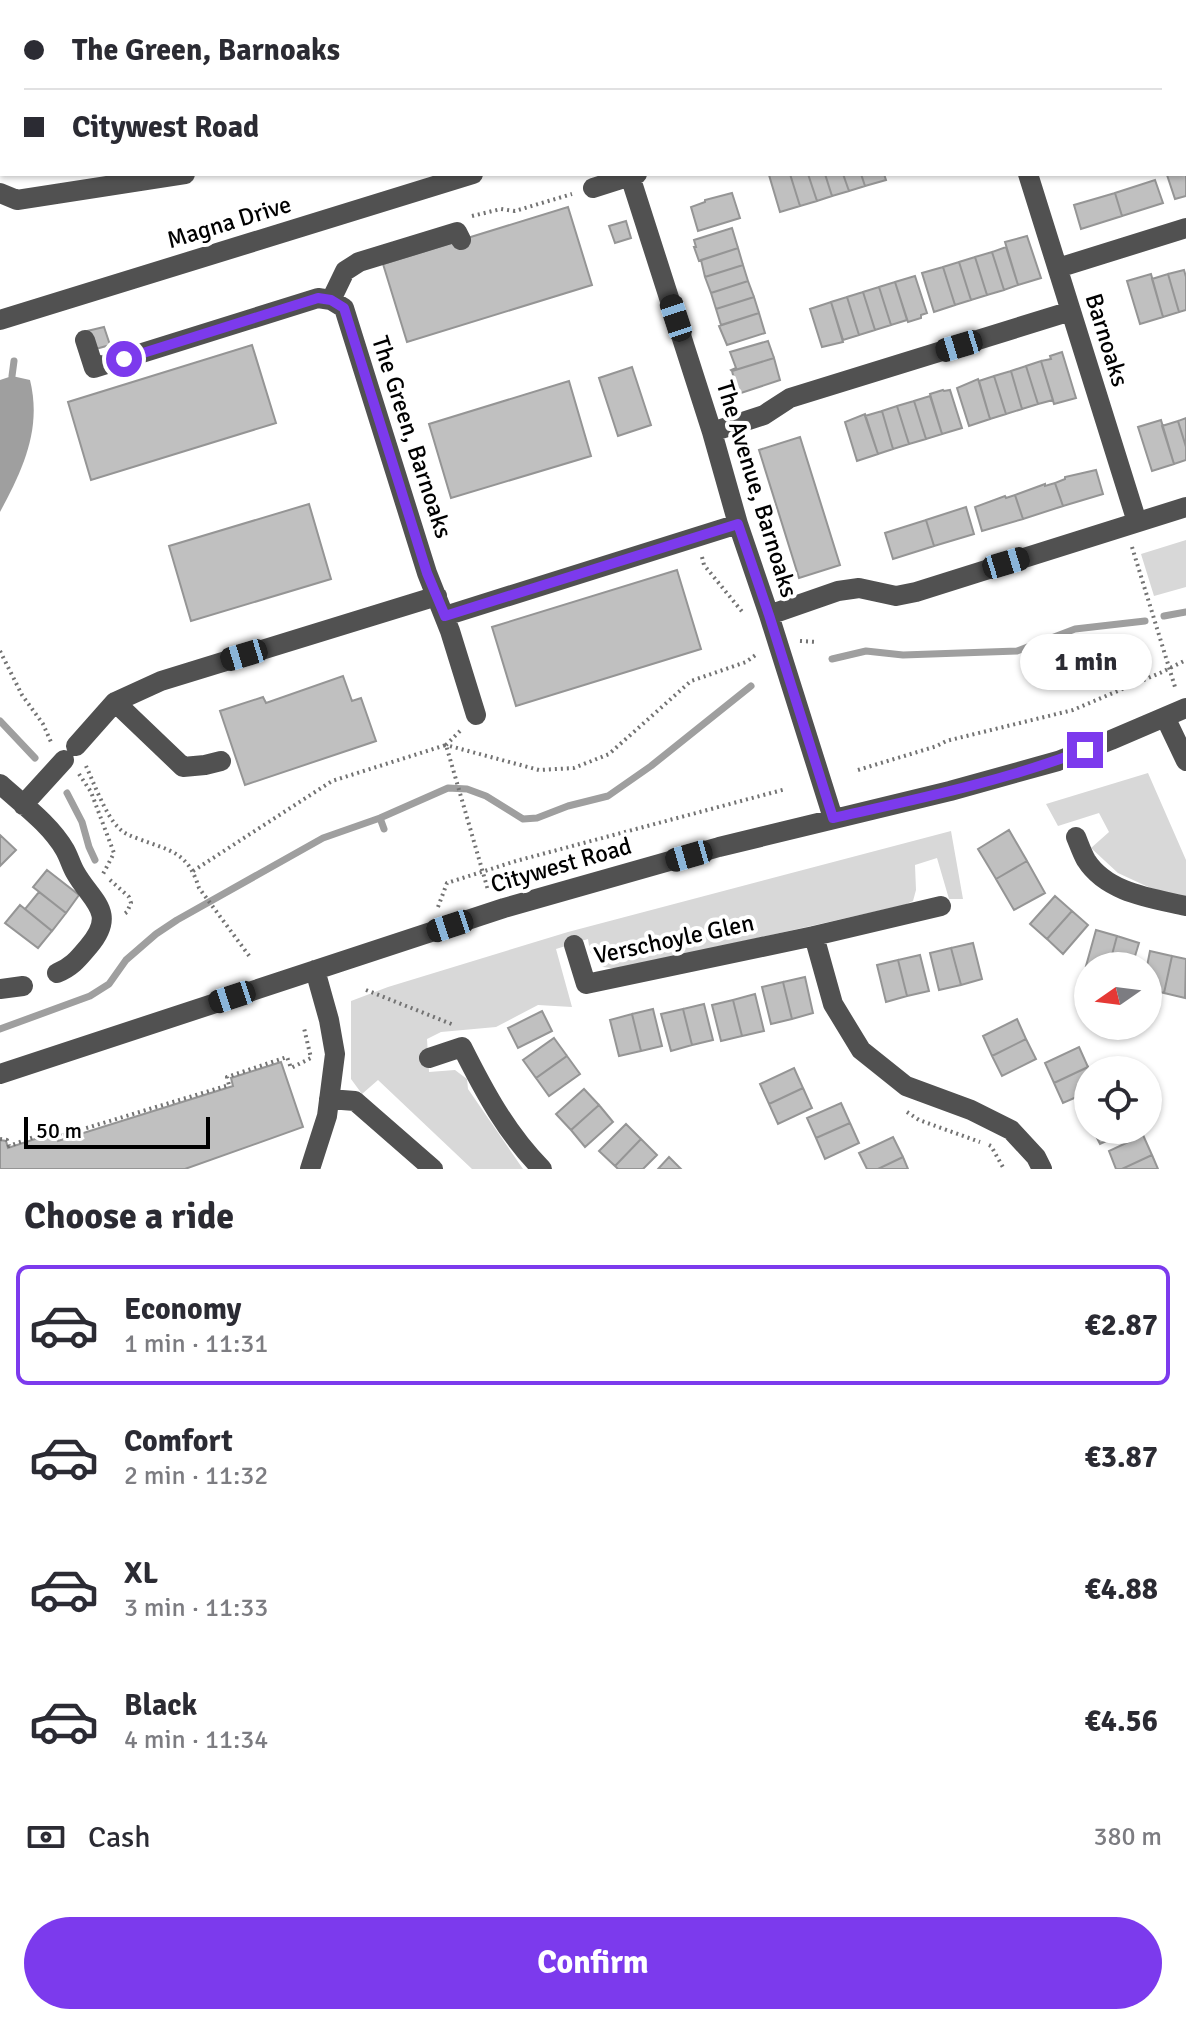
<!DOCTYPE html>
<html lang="en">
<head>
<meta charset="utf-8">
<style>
  :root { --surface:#fff; --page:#f2f2f3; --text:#2b2b33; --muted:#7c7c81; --line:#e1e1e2; --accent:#7c3aed }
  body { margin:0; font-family:Signika,sans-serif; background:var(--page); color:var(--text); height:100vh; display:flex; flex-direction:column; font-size:30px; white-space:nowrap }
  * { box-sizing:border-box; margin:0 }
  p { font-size:26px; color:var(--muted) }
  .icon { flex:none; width:44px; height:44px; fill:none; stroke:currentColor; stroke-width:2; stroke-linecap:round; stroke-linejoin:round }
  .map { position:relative; height:1169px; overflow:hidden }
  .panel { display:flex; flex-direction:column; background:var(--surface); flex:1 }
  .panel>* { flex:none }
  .hud { position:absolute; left:0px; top:0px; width:1186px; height:176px; box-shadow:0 2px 6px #0004; display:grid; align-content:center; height:176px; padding:0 24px; background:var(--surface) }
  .needle { width:52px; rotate:256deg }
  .controls { position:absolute; left:1074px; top:952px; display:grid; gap:16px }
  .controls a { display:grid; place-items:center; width:88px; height:88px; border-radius:50%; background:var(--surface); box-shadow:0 2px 6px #0004; font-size:40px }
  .scale { position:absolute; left:24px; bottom:20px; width:186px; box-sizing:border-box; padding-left:8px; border:4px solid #000; border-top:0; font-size:22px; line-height:28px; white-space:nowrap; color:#000; -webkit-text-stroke:6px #fff; paint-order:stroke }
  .end { position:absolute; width:36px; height:36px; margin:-18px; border:10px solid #7c3aed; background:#fff; box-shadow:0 0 0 4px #fff }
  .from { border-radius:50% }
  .bubble { position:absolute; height:56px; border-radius:28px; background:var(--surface); box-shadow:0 2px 6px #0004; font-size:26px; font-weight:800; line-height:56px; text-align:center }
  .car { position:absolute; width:24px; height:48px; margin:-24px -12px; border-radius:10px; box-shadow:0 0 6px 2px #0007; background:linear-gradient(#222 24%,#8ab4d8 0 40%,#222 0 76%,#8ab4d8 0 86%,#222 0) }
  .hud b { display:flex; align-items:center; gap:28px; height:76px; font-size:30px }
  .hud b+b { border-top:2px solid var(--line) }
  .hud i { width:20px; height:20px; background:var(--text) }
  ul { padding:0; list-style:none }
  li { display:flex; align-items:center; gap:24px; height:120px; margin:0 16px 12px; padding:0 8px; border:4px solid transparent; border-radius:12px }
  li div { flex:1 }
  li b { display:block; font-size:30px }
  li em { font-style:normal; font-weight:800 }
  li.current { border-color:var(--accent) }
  li>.icon { width:72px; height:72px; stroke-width:1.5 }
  h2 { padding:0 24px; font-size:36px; line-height:96px }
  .pay { display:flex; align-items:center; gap:20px; height:88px; padding:0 24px; font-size:30px }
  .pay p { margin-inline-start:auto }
  .cta { display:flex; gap:16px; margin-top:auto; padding:16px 24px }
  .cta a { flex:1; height:92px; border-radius:48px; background:var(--accent); color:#fff; font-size:32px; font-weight:800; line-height:92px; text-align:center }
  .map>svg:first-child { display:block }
</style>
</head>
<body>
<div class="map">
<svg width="1186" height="1169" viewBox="0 0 1186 1169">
  <rect width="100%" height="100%" fill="#fff"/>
  <path fill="#d8d8d8" d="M1186 540V587L1154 596 1141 554Z
    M1148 773 1186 860V896L1159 892 1118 873 1091 848 1109 832 1099 813 1058 826 1046 804Z
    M951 831 963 899H949L937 858 915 865 916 890 913 901 904 905 619 969 603 967 590 952 588 939 556 949 572 1007 538 1005 496 1027 441 1032 427 1039 429 1072 455 1070 467 1079 468 1089 523 1169H472L378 1080 362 1094 351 1079V1001L388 987 568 932Z"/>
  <path fill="#9f9f9f" d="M12 376 30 380C42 429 23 469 0 512V380Z"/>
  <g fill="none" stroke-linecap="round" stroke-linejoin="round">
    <path stroke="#9f9f9f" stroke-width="7" d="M12 376 14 361
      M1164 616 1186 612
      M832 659 866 651 903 655 1017 651 1075 629 1145 621
      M0 721 35 758
      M67 793 82 822 89 847 95 860
      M380 818 384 829
      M0 1029 90 996 109 984 126 960 156 934 177 920 323 838 380 818 448 788 467 789 486 796 523 819 537 818 568 806 608 796 651 766 751 686"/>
  </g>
  <path fill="#c0c0c0" stroke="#959595" stroke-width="2" d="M0 0H234L228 2H2V103L0 104Z
    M256 0H327L328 2H257Z
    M1186 169V196L1175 199 1167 175 1184 174V170Z
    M771 174H790L800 206 780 212 769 175Z
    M790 174H808L817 201 800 206Z
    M808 174H825L832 196 817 201Z
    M825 174H843L849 191 832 196Z
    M843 174H861L865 186 849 191Z
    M861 174H884L886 180 865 186Z
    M1155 180 1163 203 1122 216 1115 193Z
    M732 193 740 218 698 231 691 207 705 202V200Z
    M1115 193 1122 216 1081 229 1074 205Z
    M568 207 592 285 407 342 383 264Z
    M626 221 631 238 615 243 609 226Z
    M732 228 738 248 699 261 694 247H696L694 240Z
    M1027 236 1041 278 1018 285 1005 242Z
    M1006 247 1018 285 1004 290 992 252Z
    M738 248 743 265 705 277 701 260Z
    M992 252 1004 290 987 295 975 257Z
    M975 257 987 295 971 300 959 262Z
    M959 262 971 300 955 305 943 267Z
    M743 265 748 281 711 293 705 277Z
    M943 267 955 305 934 312 922 273Z
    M1184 270 1186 277V310L1179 312 1168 274Z
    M1151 274 1163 317 1140 324 1127 281Z
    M1168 274 1179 312 1163 317 1152 279Z
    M915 276 927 313 921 315V318L908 322 895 282Z
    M748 281 754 297 716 309 711 293Z
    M895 282 907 320 891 325 879 287Z
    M879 287 891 325 875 330 863 292Z
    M863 292 875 330 859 335 847 297Z
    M754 297 759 313 721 325 716 309Z
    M847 297 859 335 843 340 831 302Z
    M831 302 843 342 822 347 810 309Z
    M759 313 765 333 727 345 719 326Z
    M104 327 110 345 92 350 87 331Z
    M768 341 774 358 732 371 731 370 736 368 730 352Z
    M252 345 276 423 91 480 68 402Z
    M1062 352 1076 398 1054 404 1041 361 1051 359 1050 356Z
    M774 358 780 380 738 394 732 371Z
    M1041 361 1053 400 1038 404 1026 366Z
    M1026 366 1038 404 1022 409 1011 371Z
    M632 367 651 425 618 436 599 378Z
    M1011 371 1022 409 1006 414 994 376Z
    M994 376 1006 414 990 419 979 381Z
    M978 379 990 419 969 426 957 388Z
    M569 381 591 456 451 498 429 424Z
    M943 390 944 391 950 390 962 428 942 434 930 394Z
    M930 396 942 434 926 439 914 401Z
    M914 401 926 439 909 444 897 406Z
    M897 406 909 444 893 449 882 411Z
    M882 411 893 449 878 454 865 416Z
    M865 414 878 454 857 461 845 422Z
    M1186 418V447L1178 421Z
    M1161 420 1174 464 1152 471 1138 427Z
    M1178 421 1186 447V460L1174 464 1162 426Z
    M800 437 840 565 799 578 759 450Z
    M1096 470 1103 494 1063 506 1055 483 1065 479V477Z
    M1055 483 1063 506 1023 519 1015 495 1045 484V486Z
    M1015 495 1023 519 982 531 975 507 1005 496 1006 498Z
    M309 504 331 579 191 621 169 546Z
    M966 507 974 534 934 546 926 520Z
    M926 520 934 546 893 559 885 533Z
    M677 570 701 649 516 706 492 627Z
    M343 676 352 701 361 698 376 741 245 785 220 711 263 697 266 703Z
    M1009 830 1027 861 996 879 978 849Z
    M0 835 16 850 0 866Z
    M1027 861 1045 893 1014 910 996 879Z
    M47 870 79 895 66 913 33 887Z
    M39 892 66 913 52 931 25 909Z
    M1055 896 1072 911 1047 939 1030 924Z
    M20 905 52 931 38 948 5 923Z
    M1072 911 1088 925 1063 954 1047 939Z
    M1096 930 1117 936 1109 966H1086Z
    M1117 936 1139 943 1132 966H1109Z
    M973 943 982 979 961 985 951 948Z
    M951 948 961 985 939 990 930 953Z
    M1150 951 1172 956 1164 993 1148 989 1147 966Z
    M920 955 929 991 907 996 898 960Z
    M1172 956 1186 959 1185 998 1164 993Z
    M898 960 907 996 886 1002 877 965Z
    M805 977 813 1013 792 1019 783 982Z
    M783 982 792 1019 771 1024 762 987Z
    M755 994 764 1031 742 1036 733 1000Z
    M733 1000 742 1036 721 1041 712 1005Z
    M704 1004 713 1040 692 1045 683 1009Z
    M653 1009 662 1046 641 1051 632 1014Z
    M683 1009 692 1045 671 1051 661 1014Z
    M542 1011 552 1031 518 1048 508 1028Z
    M632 1014 641 1051 619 1056 610 1020Z
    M1017 1019 1026 1039 992 1056 983 1036Z
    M554 1038 567 1056 536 1078 523 1060Z
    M1026 1039 1036 1059 1002 1076 992 1056Z
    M1079 1047 1088 1067 1054 1083 1045 1063Z
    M567 1056 580 1074 549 1096 536 1078Z
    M281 1062 303 1127 185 1169H0V1140L6 1141 8 1148 56 1132 58 1141 233 1086 231 1078Z
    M1088 1067V1092L1063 1103 1054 1083Z
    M794 1068 803 1088 769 1104 760 1084Z
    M803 1088 812 1108 778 1124 769 1104Z
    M584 1089 599 1105 571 1130 556 1114Z
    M841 1103 850 1123 816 1138 807 1118Z
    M599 1105 613 1122 585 1147 571 1130Z
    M850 1123 859 1143 825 1159 816 1138Z
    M626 1124 641 1139 615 1166 599 1151Z
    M1093 1130H1130L1100 1144Z
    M1143 1135 1152 1155 1122 1169H1116L1109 1151Z
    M893 1137 903 1157 878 1169H867L859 1153Z
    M641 1139 657 1155 643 1169H618L615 1166Z
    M1152 1155 1158 1169H1122Z
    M669 1157 681 1169H658Z
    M903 1157 908 1169H878Z"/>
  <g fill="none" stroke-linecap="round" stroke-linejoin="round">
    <path stroke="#737373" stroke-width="4" stroke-dasharray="2 4" stroke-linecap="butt" d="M472 216 501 209 515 211 572 194
      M1132 547 1175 687
      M702 557 704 565 744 614
      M800 641 817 642
      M0 651 22 695 43 724 51 742
      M460 731 446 745 539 770 574 768 609 754 691 681 746 662 757 654
      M86 766C93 781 106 816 118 827 124 834 131 836 139 839 171 851 188 852 199 888L250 957
      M858 770 937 746 946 741 1073 710 1160 673 1186 660
      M79 774 91 792 114 853 103 874
      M193 871 332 781 446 745 488 890
      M110 880 129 897 131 903 127 912 123 915
      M438 907 447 883 516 861 786 789
      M366 990 454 1025
      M907 1112 919 1120 980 1142
      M0 1139 7 1140 9 1146 59 1128 60 1136 229 1085 227 1077 287 1057 291 1068 311 1058 304 1028
      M989 1145 991 1146 1004 1169"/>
    <path stroke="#515151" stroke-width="20" d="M357 0 358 2
      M423 0 424 2
      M585 0 586 2
      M949 2 953 0
      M1055 2 1062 0
      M1184 2H1186
      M0 166 2 164
      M1028 174 1137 522
      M630 176 712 432 738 524 769 615 833 818
      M593 188 637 174
      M0 193 17 200 185 174
      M1058 268 1186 228
      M331 300 345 271 359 262 457 232 461 240
      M0 320 473 174
      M85 340 94 368 318 298 331 300 344 308 427 573 450 631 476 715
      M712 432 764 415 790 398 1071 311
      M769 615 838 591 859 588 896 596 916 592 1186 507
      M445 616 738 524
      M115 702 183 767 205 765 221 761
      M1165 717 1186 761
      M76 746 115 702 161 681 437 596
      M0 784C22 804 50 824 65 850 69 857 71 865 75 872 91 901 118 912 89 946 78 959 72 967 57 973
      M23 805 64 760
      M1076 837C1079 844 1082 853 1086 860 1107 893 1151 898 1186 906
      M814 936 833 1004 861 1050 906 1086 971 1110 1011 1130 1036 1157 1042 1169
      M574 945 586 984 814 936 941 906
      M0 989 23 986
      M429 1058 462 1047C484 1091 507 1134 542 1169
      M0 1074 504 908 719 847 950 791 1058 761 1111 740 1186 708
      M329 1099 355 1101 433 1169
      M310 1169 327 1116 335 1054 329 1020 315 970"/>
  </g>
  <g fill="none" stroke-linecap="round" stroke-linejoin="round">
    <path stroke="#7c3aed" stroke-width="10" d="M124 359 318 298 331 300 344 308 427 573 445 616 738 524 769 615 833 818C917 799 1004 781 1085 750"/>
  </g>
  <g text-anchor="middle" stroke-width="8" stroke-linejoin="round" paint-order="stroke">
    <g font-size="24" fill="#000" stroke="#fff">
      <text transform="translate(229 222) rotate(-17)" y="8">Magna Drive</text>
      <text transform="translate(1107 340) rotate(73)" y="8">Barnoaks</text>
      <text transform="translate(412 437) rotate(72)" y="8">The Green, Barnoaks</text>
      <text transform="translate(757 489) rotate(73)" y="8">The Avenue, Barnoaks</text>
      <text transform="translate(561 865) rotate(-16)" y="8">Citywest Road</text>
      <text transform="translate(674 939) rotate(-12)" y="8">Verschoyle Glen</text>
    </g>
  </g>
</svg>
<div class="controls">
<a><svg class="needle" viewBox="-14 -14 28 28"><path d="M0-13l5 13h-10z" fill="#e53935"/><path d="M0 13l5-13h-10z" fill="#7c7c81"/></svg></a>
<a><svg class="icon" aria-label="locate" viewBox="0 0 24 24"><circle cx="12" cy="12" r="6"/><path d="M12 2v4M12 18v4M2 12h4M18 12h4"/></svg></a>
</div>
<div class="scale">50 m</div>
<i class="end from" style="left:124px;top:359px"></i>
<i class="end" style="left:1085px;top:750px"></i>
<div class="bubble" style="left:1020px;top:634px;width:132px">1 min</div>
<i class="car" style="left:676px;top:318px;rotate:342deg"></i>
<i class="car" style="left:959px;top:346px;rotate:253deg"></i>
<i class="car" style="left:1006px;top:563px;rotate:73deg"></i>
<i class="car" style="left:244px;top:655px;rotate:253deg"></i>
<i class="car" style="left:689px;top:856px;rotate:254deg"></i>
<i class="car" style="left:450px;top:926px;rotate:252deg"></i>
<i class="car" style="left:232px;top:997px;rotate:252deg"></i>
<div class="hud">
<b><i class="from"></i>The Green, Barnoaks</b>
<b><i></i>Citywest Road</b>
</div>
</div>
<section class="panel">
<h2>Choose a ride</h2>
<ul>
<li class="current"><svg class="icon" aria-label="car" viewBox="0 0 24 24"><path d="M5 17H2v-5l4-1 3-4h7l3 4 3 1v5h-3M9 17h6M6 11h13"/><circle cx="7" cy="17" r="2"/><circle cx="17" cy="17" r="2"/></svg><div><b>Economy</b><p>1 min · 11:31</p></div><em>€2.87</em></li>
<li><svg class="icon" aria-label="car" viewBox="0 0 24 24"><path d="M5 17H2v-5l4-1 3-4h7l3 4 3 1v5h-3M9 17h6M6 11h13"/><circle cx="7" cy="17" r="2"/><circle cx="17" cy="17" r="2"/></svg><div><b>Comfort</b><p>2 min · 11:32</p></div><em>€3.87</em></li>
<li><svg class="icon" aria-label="car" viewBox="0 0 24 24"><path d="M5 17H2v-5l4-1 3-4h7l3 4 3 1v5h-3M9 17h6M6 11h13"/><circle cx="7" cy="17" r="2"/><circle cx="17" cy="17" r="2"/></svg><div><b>XL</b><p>3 min · 11:33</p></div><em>€4.88</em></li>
<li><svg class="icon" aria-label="car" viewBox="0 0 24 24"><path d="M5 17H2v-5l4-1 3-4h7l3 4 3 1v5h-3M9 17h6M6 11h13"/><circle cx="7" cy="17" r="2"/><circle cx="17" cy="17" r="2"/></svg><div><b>Black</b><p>4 min · 11:34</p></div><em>€4.56</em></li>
</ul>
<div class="pay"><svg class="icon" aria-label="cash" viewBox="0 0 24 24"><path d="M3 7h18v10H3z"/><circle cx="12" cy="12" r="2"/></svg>Cash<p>380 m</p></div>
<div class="cta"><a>Confirm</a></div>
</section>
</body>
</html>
